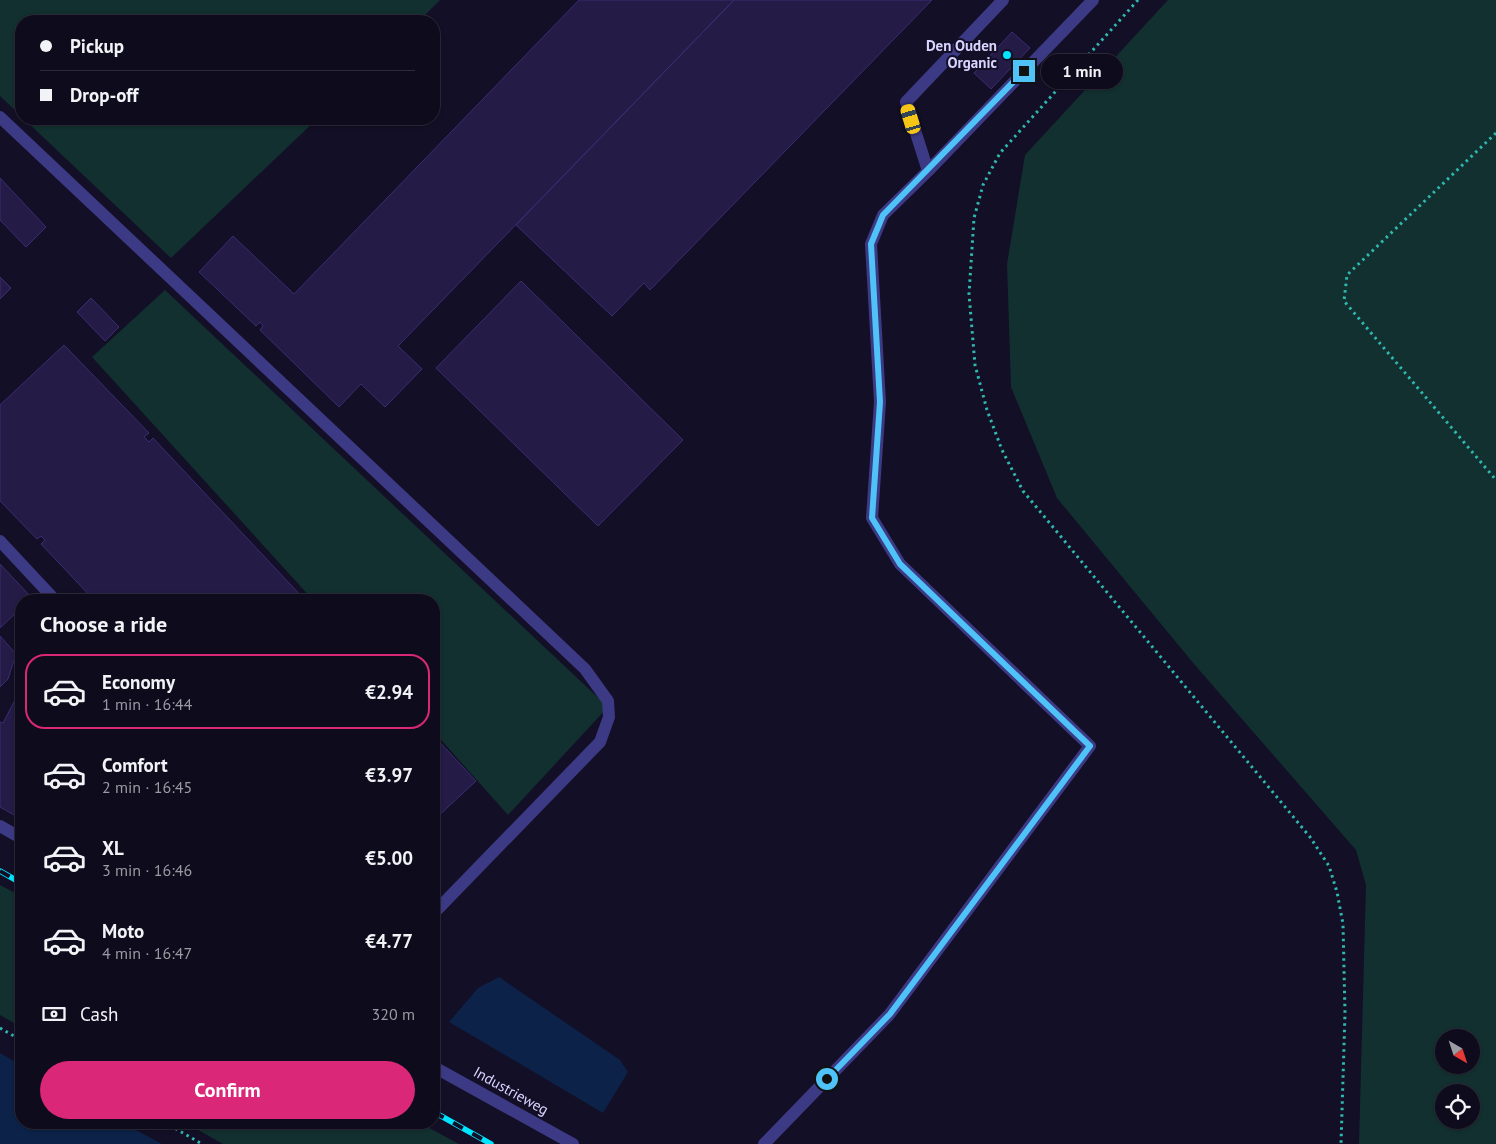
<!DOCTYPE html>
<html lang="en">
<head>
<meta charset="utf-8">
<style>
  :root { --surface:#0e0b1c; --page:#171425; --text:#f1f3f6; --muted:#9b9ba3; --line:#2e2b3b; --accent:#db2777 }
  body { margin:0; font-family:"PT Sans",sans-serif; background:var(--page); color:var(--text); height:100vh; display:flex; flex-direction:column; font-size:19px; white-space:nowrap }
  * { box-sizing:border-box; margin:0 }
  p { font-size:16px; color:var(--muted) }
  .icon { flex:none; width:28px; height:28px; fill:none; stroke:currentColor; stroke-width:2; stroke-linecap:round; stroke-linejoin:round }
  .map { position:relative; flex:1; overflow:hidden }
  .sheet { position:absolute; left:15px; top:594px; width:425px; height:535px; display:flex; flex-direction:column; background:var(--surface); border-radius:20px; box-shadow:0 1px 4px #0004,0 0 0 1px var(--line) }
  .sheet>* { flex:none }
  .banner { position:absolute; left:15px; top:15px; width:425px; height:110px; border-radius:20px; box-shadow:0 1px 4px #0004,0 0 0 1px var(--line); display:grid; align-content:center; height:110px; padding:0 25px; background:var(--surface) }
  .needle { width:32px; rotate:141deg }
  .controls { position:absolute; left:1435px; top:1029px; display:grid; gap:10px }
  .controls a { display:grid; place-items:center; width:45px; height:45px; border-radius:50%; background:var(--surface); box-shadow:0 1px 4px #0004,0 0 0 1px var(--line); font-size:25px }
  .end { position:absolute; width:22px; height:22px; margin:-11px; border:6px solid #4fc3f7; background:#111; box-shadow:0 0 0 2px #111 }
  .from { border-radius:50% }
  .bubble { position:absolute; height:35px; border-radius:18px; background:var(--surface); box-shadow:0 1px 4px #0004,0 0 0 1px var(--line); font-size:16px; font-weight:600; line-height:35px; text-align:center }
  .car { position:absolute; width:15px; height:30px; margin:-15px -8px; border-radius:6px; box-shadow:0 0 4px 1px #0007; background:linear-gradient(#f5c518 24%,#345 0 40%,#f5c518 0 76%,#345 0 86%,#f5c518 0) }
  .banner b { display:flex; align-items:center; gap:18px; height:48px; font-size:19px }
  .banner b+b { border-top:1px solid var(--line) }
  .banner i { width:12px; height:12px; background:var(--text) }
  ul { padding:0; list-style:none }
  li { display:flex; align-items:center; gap:15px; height:75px; margin:0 10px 8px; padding:0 15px; border:2px solid transparent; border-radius:20px }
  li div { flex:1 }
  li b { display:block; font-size:19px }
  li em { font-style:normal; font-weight:600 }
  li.active { border-color:var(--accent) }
  li>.icon { width:45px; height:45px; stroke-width:1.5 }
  h2 { padding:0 25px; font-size:22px; line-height:60px }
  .pay { display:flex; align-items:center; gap:12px; height:55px; padding:0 25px; font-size:19px }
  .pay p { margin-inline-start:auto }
  .primary-button { display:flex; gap:10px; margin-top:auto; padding:10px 25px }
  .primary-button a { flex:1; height:58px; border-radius:30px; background:var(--accent); color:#fff; font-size:20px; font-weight:600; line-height:58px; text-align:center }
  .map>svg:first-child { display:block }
</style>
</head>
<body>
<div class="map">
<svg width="1496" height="1144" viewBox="0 0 1496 1144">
  <rect width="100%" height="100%" fill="#130f26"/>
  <path fill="#12302f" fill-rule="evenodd" d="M0 0H440L419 21H21V116L0 96Z
    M1168 0H1496V1144H1359L1366 885 1356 850 1194 664 1057 498 1011 387 1007 264 1025 155ZM1444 1038H1471V1065H1444ZM1471 1092V1120H1444V1092Z
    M24 119H317L171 258Z
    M165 290 608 707 508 815 434 732V600H313L92 357Z
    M0 885 21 896V1027L0 1015Z
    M186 1123H420L459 1144H223Z"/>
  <path fill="#0c2248" d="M499 977 620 1060 628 1072 603 1113 449 1022 478 988Z
    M0 1053 21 1065V1122L123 1123 162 1144H0Z"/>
  <path fill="#241b47" stroke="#3b2d73" d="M579 0H734L398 346 422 369 385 407 361 384 339 407 260 330 263 326 260 322 256 326 199 272 233 236 294 294Z
    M734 0H932L650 290 644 283 612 316 516 225Z
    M1012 32 1030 48 991 89 974 73Z
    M0 178 46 227 26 247 0 220Z
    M0 277 11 288 0 299Z
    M521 281 683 440 598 526 436 368Z
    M91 298 119 327 105 341 77 312Z
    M64 345 149 433 144 437 149 442 153 438 305 600H94L41 544 45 540 41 536 37 539 0 501V405Z
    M0 564 32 598 30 600H21V608L0 628Z
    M0 636 16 654 8 679 0 687Z
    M15 700 21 703V819L0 807V722L3 723Z
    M434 736 476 781 434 820Z"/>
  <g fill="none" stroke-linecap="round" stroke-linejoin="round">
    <path stroke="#2fb8b0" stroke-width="3" stroke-dasharray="2.5 4" stroke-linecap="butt" d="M1138 0 1000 153 983 185 974 218 969 294 975 365 987 410 1002 450 1023 491 1310 837 1329 866 1337 892 1343 924 1345 1013 1341 1144
      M1496 133 1347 275 1344 301 1496 480
      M0 1028 21 1040
      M164 1122 202 1144"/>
    <path stroke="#3d3a85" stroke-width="12" d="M0 117 585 669 608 701 609 717 600 742 434 913
      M928 171 1093 0
      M0 541 55 600
      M764 1144 889 1015 1090 746 900 564 872 518 880 402 871 244 883 215 928 171 906 102 1003 0"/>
    <path stroke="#3d3a85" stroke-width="12" d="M0 826 21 838
      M434 1067 573 1144"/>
    <defs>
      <path id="rail" d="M0 871 21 883
        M434 1112 491 1144"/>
    </defs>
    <use href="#rail" stroke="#00e5ff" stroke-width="5.5"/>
    <use href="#rail" stroke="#130f26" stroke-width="4" stroke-dasharray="11" stroke-linecap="butt"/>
  </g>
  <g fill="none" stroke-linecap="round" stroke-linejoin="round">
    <path stroke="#4fc3f7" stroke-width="6" d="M827 1079 890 1014 1090 746 900 564 872 518 880 402 871 244 883 215 1024 71"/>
  </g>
  <circle fill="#00e5ff" stroke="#130f26" stroke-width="2" cx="1007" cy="55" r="5"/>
  <g text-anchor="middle" stroke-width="4" stroke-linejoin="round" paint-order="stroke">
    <g font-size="15" font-weight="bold" fill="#d9d4ff" stroke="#130f26" text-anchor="end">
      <text x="997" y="51">Den Ouden<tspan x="997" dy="17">Organic</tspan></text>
    </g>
    <g font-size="15" fill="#d9d4ff" stroke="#130f26">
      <text transform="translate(511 1091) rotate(29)" y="5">Industrieweg</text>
    </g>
  </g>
</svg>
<div class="controls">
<a><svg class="needle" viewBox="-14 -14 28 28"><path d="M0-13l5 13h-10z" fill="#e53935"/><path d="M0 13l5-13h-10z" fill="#9b9ba3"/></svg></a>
<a><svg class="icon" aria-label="locate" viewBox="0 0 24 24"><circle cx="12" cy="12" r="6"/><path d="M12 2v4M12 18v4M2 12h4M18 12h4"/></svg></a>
</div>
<i class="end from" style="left:827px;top:1079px"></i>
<i class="end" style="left:1024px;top:71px"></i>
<div class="bubble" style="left:1041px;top:54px;width:82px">1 min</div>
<i class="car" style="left:911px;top:119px;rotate:343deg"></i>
<div class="banner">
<b><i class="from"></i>Pickup</b>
<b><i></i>Drop-off</b>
</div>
<section class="sheet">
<h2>Choose a ride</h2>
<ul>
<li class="active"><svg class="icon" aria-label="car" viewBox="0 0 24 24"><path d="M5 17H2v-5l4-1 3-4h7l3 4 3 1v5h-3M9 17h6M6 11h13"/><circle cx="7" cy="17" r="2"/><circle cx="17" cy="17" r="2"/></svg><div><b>Economy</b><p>1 min · 16:44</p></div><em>€2.94</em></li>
<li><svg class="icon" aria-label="car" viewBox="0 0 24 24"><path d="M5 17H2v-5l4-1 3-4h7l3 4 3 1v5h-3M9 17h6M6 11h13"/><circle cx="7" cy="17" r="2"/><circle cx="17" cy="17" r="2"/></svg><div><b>Comfort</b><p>2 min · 16:45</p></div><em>€3.97</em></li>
<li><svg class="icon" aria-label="car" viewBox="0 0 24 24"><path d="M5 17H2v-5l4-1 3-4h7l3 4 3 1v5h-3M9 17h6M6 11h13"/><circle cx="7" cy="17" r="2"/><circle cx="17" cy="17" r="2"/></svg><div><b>XL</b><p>3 min · 16:46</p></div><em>€5.00</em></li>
<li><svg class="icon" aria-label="car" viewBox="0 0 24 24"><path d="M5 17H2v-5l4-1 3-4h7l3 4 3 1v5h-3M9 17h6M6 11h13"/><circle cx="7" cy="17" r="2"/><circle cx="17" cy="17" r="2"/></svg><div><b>Moto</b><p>4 min · 16:47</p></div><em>€4.77</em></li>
</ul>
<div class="pay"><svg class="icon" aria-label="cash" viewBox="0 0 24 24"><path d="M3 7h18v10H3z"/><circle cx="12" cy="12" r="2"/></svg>Cash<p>320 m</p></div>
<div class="primary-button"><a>Confirm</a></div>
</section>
</div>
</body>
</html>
